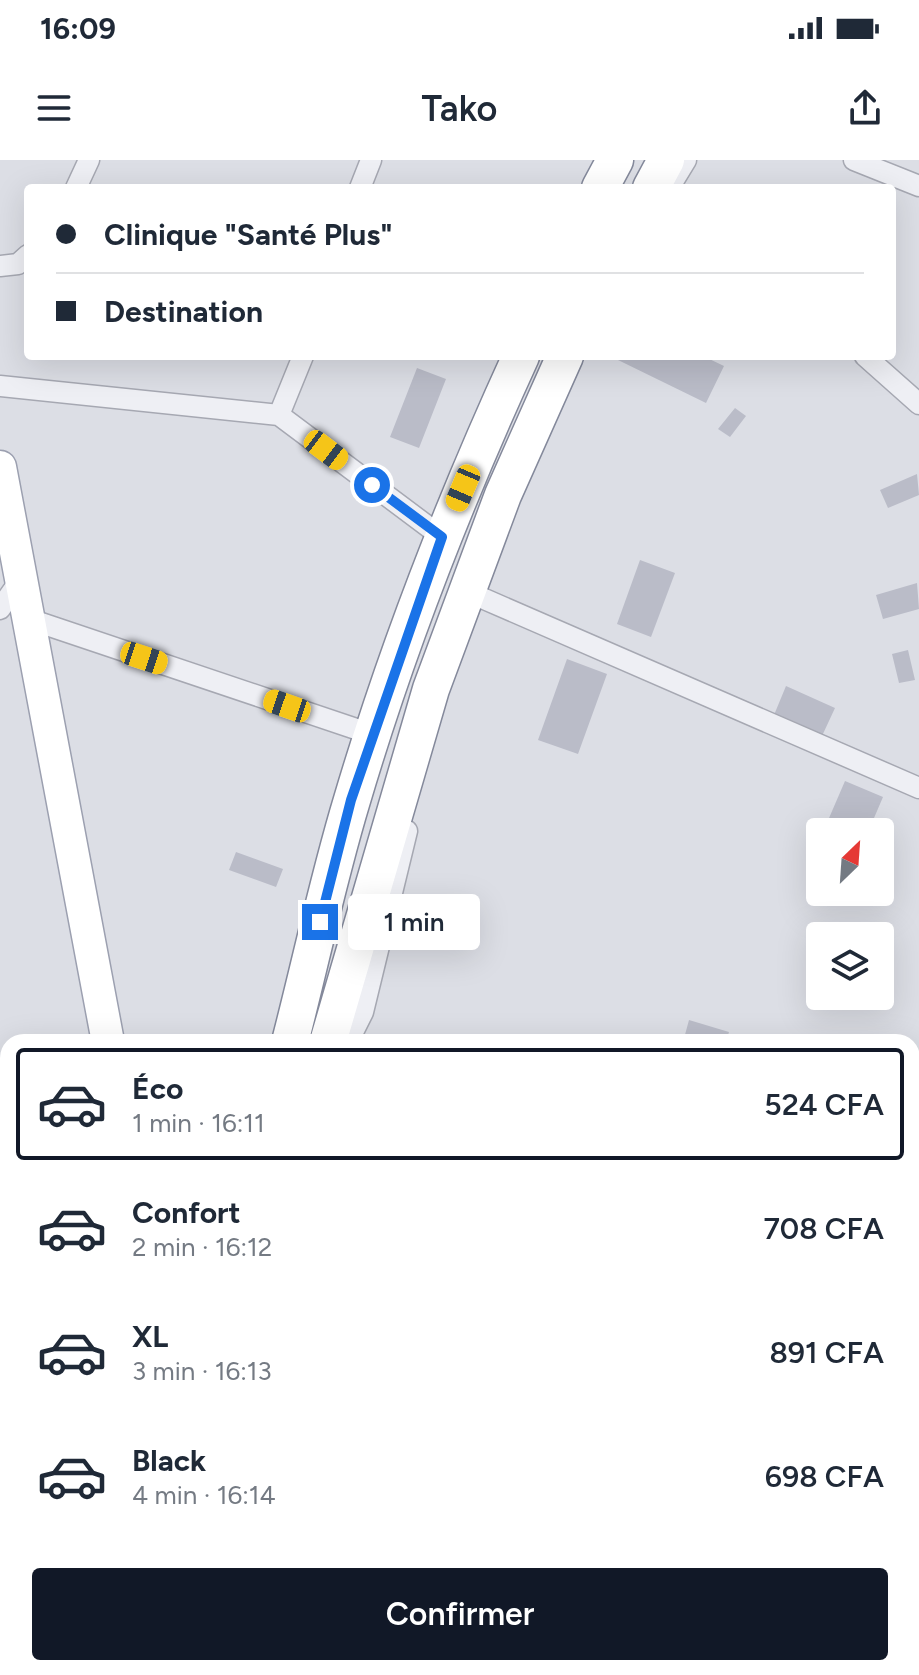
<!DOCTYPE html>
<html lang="fr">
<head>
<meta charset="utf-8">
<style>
  :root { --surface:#fff; --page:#f6f6f7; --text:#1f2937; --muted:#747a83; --line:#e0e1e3; --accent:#111827 }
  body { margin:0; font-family:Figtree,sans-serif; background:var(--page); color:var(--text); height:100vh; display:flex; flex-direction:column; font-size:30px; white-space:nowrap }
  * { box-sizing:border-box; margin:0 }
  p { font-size:26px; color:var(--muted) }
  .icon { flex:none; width:44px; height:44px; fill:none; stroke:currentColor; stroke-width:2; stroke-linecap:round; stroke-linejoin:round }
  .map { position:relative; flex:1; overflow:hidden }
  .sheet { position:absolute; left:0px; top:874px; width:920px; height:642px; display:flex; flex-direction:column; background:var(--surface); border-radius:24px 24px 0 0; box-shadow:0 8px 32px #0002 }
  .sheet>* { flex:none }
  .banner { position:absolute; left:24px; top:24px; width:872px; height:176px; border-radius:8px; box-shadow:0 8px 32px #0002; display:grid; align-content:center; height:176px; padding:0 32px; background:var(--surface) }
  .needle { width:52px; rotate:25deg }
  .controls { position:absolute; left:806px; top:658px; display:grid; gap:16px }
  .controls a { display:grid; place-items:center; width:88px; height:88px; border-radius:8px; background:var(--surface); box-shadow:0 8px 32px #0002; font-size:40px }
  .end { position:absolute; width:36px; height:36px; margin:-18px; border:10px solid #1a73e8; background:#fff; box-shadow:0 0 0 4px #fff }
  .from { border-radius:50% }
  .bubble { position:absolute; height:56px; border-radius:8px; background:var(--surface); box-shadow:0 8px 32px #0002; font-size:26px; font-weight:600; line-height:56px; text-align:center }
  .car { position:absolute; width:24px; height:48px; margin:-24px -12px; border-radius:10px; box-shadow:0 0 6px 2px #0007; background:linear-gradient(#f5c518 24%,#345 0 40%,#f5c518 0 76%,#345 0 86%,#f5c518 0) }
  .banner b { display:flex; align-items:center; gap:28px; height:76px; font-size:30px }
  .banner b+b { border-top:2px solid var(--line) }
  .banner i { width:20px; height:20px; background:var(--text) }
  ul { padding:14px 0 0; list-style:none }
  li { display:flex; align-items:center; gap:24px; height:112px; margin:0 16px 12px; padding:0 16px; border:4px solid transparent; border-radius:8px }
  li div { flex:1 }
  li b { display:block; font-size:30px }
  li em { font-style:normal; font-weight:600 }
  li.active { border-color:var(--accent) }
  li>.icon { width:72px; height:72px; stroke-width:1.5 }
  .button { display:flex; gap:16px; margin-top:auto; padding:16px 32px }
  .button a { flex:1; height:92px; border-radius:8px; background:var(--accent); color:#fff; font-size:32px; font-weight:600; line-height:92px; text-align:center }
  .status { display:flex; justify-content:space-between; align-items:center; height:56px; padding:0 40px; background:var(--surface); direction:ltr }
  .status svg { height:22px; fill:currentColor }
  header { display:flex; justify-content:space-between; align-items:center; height:104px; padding:0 32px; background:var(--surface); font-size:36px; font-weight:600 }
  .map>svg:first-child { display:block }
</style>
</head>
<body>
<div class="status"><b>16:09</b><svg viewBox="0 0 49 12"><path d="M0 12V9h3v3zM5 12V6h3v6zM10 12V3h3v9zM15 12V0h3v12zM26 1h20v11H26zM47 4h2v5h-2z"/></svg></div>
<header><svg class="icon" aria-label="menu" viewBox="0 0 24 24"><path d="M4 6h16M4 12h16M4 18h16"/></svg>Tako<svg class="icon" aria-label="share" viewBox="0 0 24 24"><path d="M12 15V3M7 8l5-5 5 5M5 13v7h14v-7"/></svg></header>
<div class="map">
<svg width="919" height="1515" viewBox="0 0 919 1515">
  <rect width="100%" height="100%" fill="#dcdee5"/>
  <path fill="#babcc8" d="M620 196H703L724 206 706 243 618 200Z
    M417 208 446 219 419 288 390 277Z
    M735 248 746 256 730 277 718 269Z
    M917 314 919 335 888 348 880 330Z
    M640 400 675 413 651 477 617 464Z
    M917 423 919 449 883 459 876 435Z
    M908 490 915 520 899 523 892 494Z
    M567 499 607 514 578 594 538 580Z
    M786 526 835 548 822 576 774 555Z
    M845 621 883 637 868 672H823Z
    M236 692 283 709 276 727 229 710Z
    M689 860 729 872 726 882H683Z
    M912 1497 919 1499V1515H896L898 1508H912Z"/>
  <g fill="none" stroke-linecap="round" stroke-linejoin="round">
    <defs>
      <path id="street" d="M854 0 919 26
        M76 28 89 0
        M360 28 371 0
        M669 28 686 0
        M0 106 18 104 28 95
        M865 196 919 244
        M0 226 279 255 442 377
        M279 255 303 196
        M482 438 919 628
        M0 449 21 419
        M29 459 374 575
        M348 882 363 852 407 671
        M912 1131 919 1133
        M711 1508 718 1515
        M448 1515 451 1508"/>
      <path id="primary" d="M0 307 108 882
        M76 1515 77 1508"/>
      <path id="highway" d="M600 28 615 0
        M651 28 666 0
        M290 882C311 801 328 719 352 640 397 488 455 340 521 196
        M328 882 431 529 503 335 565 196
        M259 1508 269 1515
        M109 1515 118 1508"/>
    </defs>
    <use href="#street" stroke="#a6a8b2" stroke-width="23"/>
    <use href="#primary" stroke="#9ca0b0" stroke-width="35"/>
    <use href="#highway" stroke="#84899b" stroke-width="39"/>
    <use href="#street" stroke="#eeeff4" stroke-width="20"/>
    <use href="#primary" stroke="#fff" stroke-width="32"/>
    <use href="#highway" stroke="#fff" stroke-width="36"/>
  </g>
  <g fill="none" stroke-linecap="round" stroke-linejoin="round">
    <path stroke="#1a73e8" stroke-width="10" d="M320 762 351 640 442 377 372 325"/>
  </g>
</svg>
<div class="controls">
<a><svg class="needle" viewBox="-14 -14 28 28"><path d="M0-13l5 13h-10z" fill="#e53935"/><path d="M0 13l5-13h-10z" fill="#747a83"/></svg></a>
<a><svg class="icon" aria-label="layers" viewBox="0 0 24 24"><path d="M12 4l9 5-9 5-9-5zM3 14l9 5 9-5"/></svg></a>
</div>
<i class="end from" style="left:372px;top:325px"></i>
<i class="end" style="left:320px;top:762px"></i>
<div class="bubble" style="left:348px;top:734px;width:132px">1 min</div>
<i class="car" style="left:326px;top:290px;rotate:127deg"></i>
<i class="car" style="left:463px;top:328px;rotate:203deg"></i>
<i class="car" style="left:144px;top:498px;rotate:108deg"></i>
<i class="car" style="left:287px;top:546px;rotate:289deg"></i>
<div class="banner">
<b><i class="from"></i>Clinique &quot;Santé Plus&quot;</b>
<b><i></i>Destination</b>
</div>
<section class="sheet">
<ul>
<li class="active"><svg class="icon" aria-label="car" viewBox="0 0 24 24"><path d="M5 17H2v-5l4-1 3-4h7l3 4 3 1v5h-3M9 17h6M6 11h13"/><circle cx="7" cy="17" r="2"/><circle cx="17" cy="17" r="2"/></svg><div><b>Éco</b><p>1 min · 16:11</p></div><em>524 CFA</em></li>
<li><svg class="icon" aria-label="car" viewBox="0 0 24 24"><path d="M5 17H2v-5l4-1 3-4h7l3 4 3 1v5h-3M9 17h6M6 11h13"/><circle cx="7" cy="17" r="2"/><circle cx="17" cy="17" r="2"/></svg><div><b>Confort</b><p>2 min · 16:12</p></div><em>708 CFA</em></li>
<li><svg class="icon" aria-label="car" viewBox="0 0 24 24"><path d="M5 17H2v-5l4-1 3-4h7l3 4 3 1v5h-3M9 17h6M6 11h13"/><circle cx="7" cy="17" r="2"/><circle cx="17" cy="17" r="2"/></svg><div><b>XL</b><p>3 min · 16:13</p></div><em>891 CFA</em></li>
<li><svg class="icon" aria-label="car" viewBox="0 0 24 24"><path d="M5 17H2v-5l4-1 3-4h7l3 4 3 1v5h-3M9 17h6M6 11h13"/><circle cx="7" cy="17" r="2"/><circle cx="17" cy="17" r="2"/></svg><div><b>Black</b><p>4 min · 16:14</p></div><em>698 CFA</em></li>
</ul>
<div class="button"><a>Confirmer</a></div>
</section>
</div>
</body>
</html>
